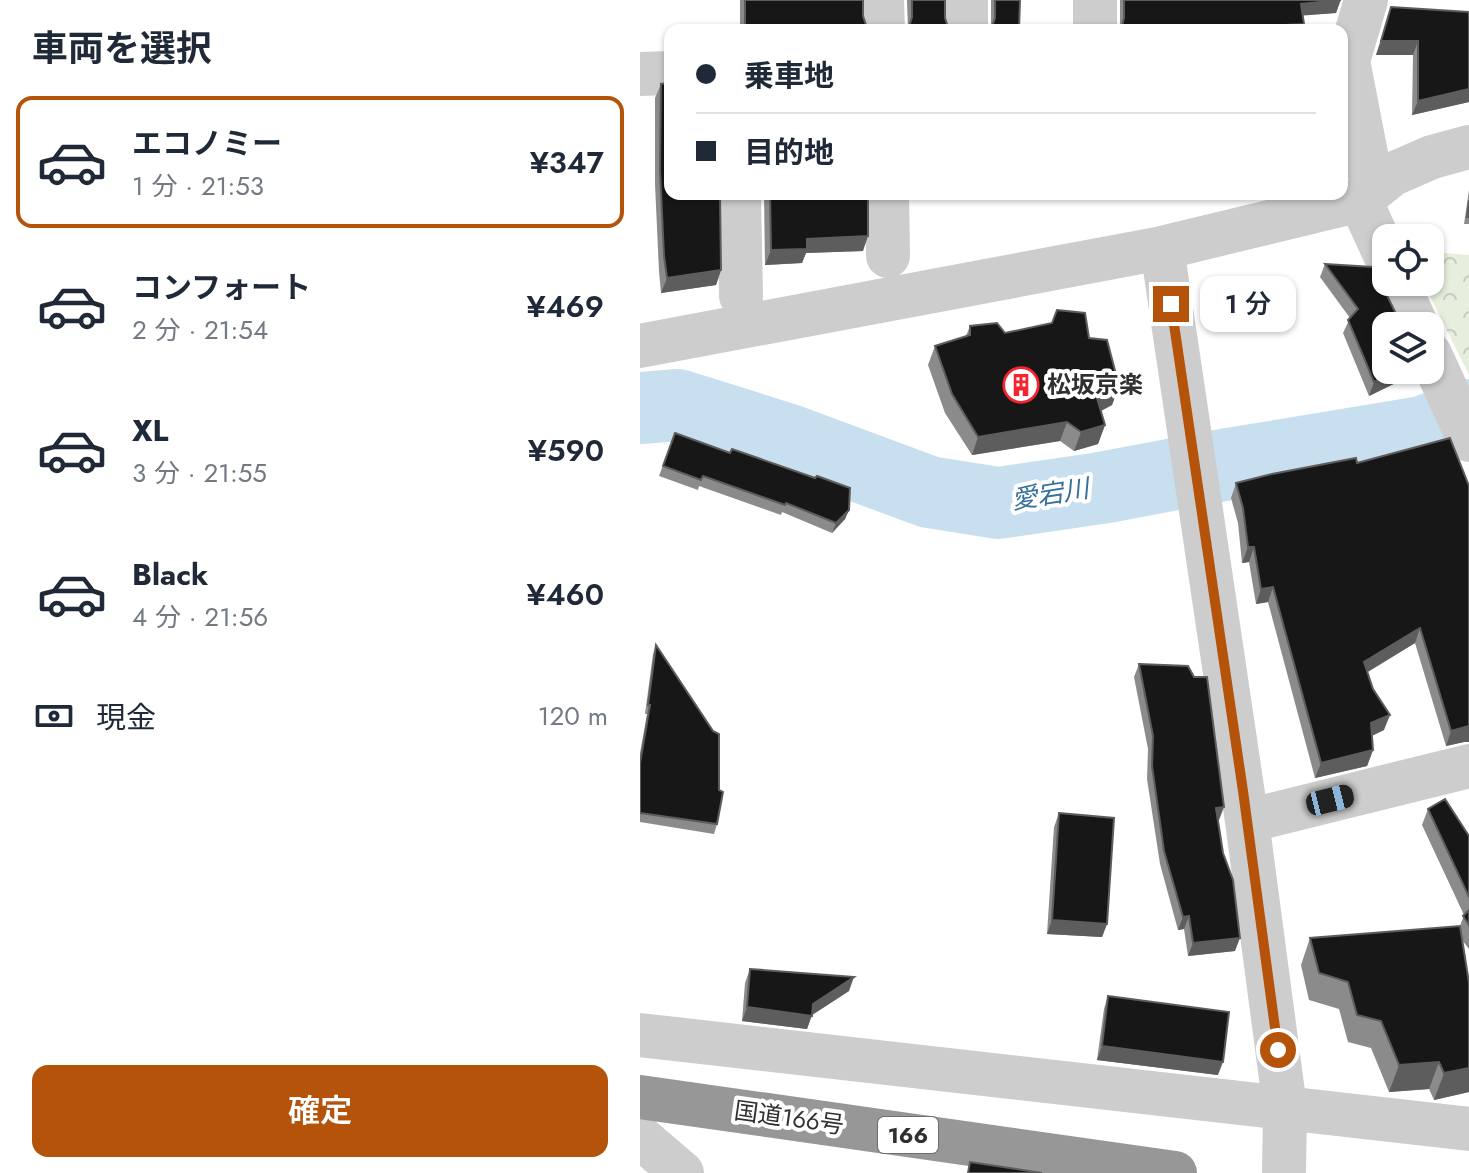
<!DOCTYPE html>
<html lang="ja">
<head>
<meta charset="utf-8">
<style>
  :root { --surface:#fff; --page:#f6f6f7; --text:#1f2937; --muted:#747a83; --line:#e0e1e3; --accent:#b45309 }
  body { margin:0; font-family:Jost,"Noto Sans JP",sans-serif; background:var(--page); color:var(--text); height:100vh; display:flex; flex-direction:column; font-size:30px; white-space:nowrap }
  * { box-sizing:border-box; margin:0 }
  p { font-size:26px; color:var(--muted) }
  .icon { flex:none; width:44px; height:44px; fill:none; stroke:currentColor; stroke-width:2; stroke-linecap:round; stroke-linejoin:round }
  .map { position:relative; flex:1; overflow:hidden }
  .drawer { display:flex; flex-direction:column; background:var(--surface); width:640px }
  .drawer>* { flex:none }
  .top-card { position:absolute; left:24px; top:24px; width:684px; height:176px; border-radius:16px; box-shadow:0 2px 6px #0004; display:grid; align-content:center; height:176px; padding:0 32px; background:var(--surface) }
  .fabs { position:absolute; left:732px; top:224px; display:grid; gap:16px }
  .fabs a { display:grid; place-items:center; width:72px; height:72px; border-radius:16px; background:var(--surface); box-shadow:0 2px 6px #0004; font-size:40px }
  .end { position:absolute; width:36px; height:36px; margin:-18px; border:10px solid #b45309; background:#fff; box-shadow:0 0 0 4px #fff }
  .from { border-radius:50% }
  .bubble { position:absolute; height:56px; border-radius:16px; background:var(--surface); box-shadow:0 2px 6px #0004; font-size:26px; font-weight:600; line-height:56px; text-align:center }
  .car { position:absolute; width:24px; height:48px; margin:-24px -12px; border-radius:10px; box-shadow:0 0 6px 2px #0007; background:linear-gradient(#222 24%,#8ab4d8 0 40%,#222 0 76%,#8ab4d8 0 86%,#222 0) }
  .top-card b { display:flex; align-items:center; gap:28px; height:76px; font-size:30px }
  .top-card b+b { border-top:2px solid var(--line) }
  .top-card i { width:20px; height:20px; background:var(--text) }
  ul { padding:0; list-style:none }
  li { display:flex; align-items:center; gap:24px; height:132px; margin:0 16px 12px; padding:0 16px; border:4px solid transparent; border-radius:16px }
  li div { flex:1 }
  li b { display:block; font-size:30px }
  li em { font-style:normal; font-weight:600 }
  li.selected { border-color:var(--accent) }
  li>.icon { width:72px; height:72px; stroke-width:1.5 }
  h2 { padding:0 32px; font-size:36px; line-height:96px }
  .pay { display:flex; align-items:center; gap:20px; height:88px; padding:0 32px; font-size:30px }
  .pay p { margin-inline-start:auto }
  .action { display:flex; gap:16px; margin-top:auto; padding:16px 32px }
  .action a { flex:1; height:92px; border-radius:16px; background:var(--accent); color:#fff; font-size:32px; font-weight:600; line-height:92px; text-align:center }
  main { display:flex; flex:1; min-height:0 }
  .map>svg:first-child { display:block }
</style>
</head>
<body>
<main>
<section class="drawer">
<h2>車両を選択</h2>
<ul>
<li class="selected"><svg class="icon" aria-label="car" viewBox="0 0 24 24"><path d="M5 17H2v-5l4-1 3-4h7l3 4 3 1v5h-3M9 17h6M6 11h13"/><circle cx="7" cy="17" r="2"/><circle cx="17" cy="17" r="2"/></svg><div><b>エコノミー</b><p>1 分 · 21:53</p></div><em>¥347</em></li>
<li><svg class="icon" aria-label="car" viewBox="0 0 24 24"><path d="M5 17H2v-5l4-1 3-4h7l3 4 3 1v5h-3M9 17h6M6 11h13"/><circle cx="7" cy="17" r="2"/><circle cx="17" cy="17" r="2"/></svg><div><b>コンフォート</b><p>2 分 · 21:54</p></div><em>¥469</em></li>
<li><svg class="icon" aria-label="car" viewBox="0 0 24 24"><path d="M5 17H2v-5l4-1 3-4h7l3 4 3 1v5h-3M9 17h6M6 11h13"/><circle cx="7" cy="17" r="2"/><circle cx="17" cy="17" r="2"/></svg><div><b>XL</b><p>3 分 · 21:55</p></div><em>¥590</em></li>
<li><svg class="icon" aria-label="car" viewBox="0 0 24 24"><path d="M5 17H2v-5l4-1 3-4h7l3 4 3 1v5h-3M9 17h6M6 11h13"/><circle cx="7" cy="17" r="2"/><circle cx="17" cy="17" r="2"/></svg><div><b>Black</b><p>4 分 · 21:56</p></div><em>¥460</em></li>
</ul>
<div class="pay"><svg class="icon" aria-label="cash" viewBox="0 0 24 24"><path d="M3 7h18v10H3z"/><circle cx="12" cy="12" r="2"/></svg>現金<p>120 m</p></div>
<div class="action"><a>確定</a></div>
</section>
<div class="map">
<svg width="829" height="1173" viewBox="0 0 829 1173">
  <defs>
    <pattern id="park-crowns" width="20" height="18" patternUnits="userSpaceOnUse" patternTransform="scale(2)"><rect width="20" height="18" fill="#e6eedd"/><path d="M2 6a3 3 0 1 1 6 0M12 15a3 3 0 1 1 6 0" fill="none" stroke="#c6ccbe"/></pattern>
  </defs>
  <rect width="100%" height="100%" fill="#fff"/>
  <path fill="url(#park-crowns)" d="M790 252 829 255V375L783 282H790Z"/>
  <g fill="none" stroke-linecap="round" stroke-linejoin="round">
    <path stroke="#c8dff0" stroke-width="72" d="M0 408 38 405 149 440 289 492 358 503 461 488 589 464 782 432 829 415"/>
    <path stroke="#cdcdcd" stroke-width="44" d="M242 0 243 30
      M326 0V30
      M726 0 708 61 733 190
      M455 30V0
      M0 74 30 73
      M99 194 101 296
      M247 194 248 256
      M720 200 746 257
      M522 248 607 821 645 1108 644 1173
      M757 282 777 326
      M0 346 522 248 720 200 753 174 792 157 829 147
      M790 354 829 440
      M607 821 829 766
      M0 1035 829 1129
      M0 1137 42 1173"/>
    <path stroke="#979797" stroke-width="44" d="M0 1097 535 1173"/>
  </g>
  <path fill="#8b8b8b" d="M100 0H223V16L227 28 229 30H100Z
    M267 0H305L268 30Z
    M351 0H380L351 30Z
    M480 0H701L696 13 663 15 664 24 661 30H480Z
    M751 7 829 12V102L772 115 773 55H736Z
    M21 84 81 270 76 285 21 293 19 271 15 184V98Z
    M829 190V224H824Z
    M124 194H228L223 251 166 253 162 263 125 265Z
    M685 264 772 375 729 396 703 333 710 318 680 277Z
    M330 326 365 333 449 338 479 386 472 405 461 411 465 425 458 444 434 451 420 441 332 455 305 413 288 365 295 346 326 336Z
    M35 433 209 510 205 519 192 533 142 512 141 515 59 486 58 490 19 476Z
    M717 463 824 742 806 746 775 643 728 672 744 730 732 736 733 750 727 766 675 778 628 602 616 604 609 562 602 563 598 523 591 498 596 483Z
    M16 645 77 824 74 834 0 822V753L7 714H5L13 654Z
    M499 664 579 820H578L595 951 548 956 544 929 538 930 520 864 507 779 508 749 494 677Z
    M788 809 829 836V949L822 940 829 983V1092L794 1100 789 1089 749 1092 731 1048 708 1042 699 1009 669 1000 661 965 670 938 820 926 824 915 782 825Z
    M419 813 467 924 462 937 407 934 414 827Z
    M110 969 209 991 172 1015 167 1029 102 1021 105 983Z
    M468 996 578 1075 457 1060 464 1009Z"/>
  <path fill="#5d5d5d" d="M700 1 696 13 657 16 661 4Z
    M664 24 661 30H625L626 26Z
    M482 26 515 30H481Z
    M741 41H778L773 55H736Z
    M829 89V102L772 115 778 101Z
    M228 236 223 251 166 253 162 263 125 265 131 250 167 239Z
    M81 270 76 285 21 293 27 278Z
    M760 370H774L772 375 729 396 734 382Z
    M479 386 472 405 451 416 457 398Z
    M427 422 420 441 332 455 338 437Z
    M465 425 458 444 434 451 441 432Z
    M209 510 205 519 192 533 196 523Z
    M608 547H614L609 562 602 563Z
    M633 587 628 602 616 604 621 589Z
    M780 628 775 643 719 677 724 662Z
    M750 715 744 730 725 739 731 723Z
    M829 726V742H824L806 746 811 731Z
    M733 750 727 766 675 778 681 763Z
    M584 807 579 820 571 821 576 808Z
    M549 916 544 929 538 930 543 917Z
    M412 920 467 924 462 937 407 934Z
    M600 938 595 951 548 956 553 943Z
    M214 977 209 991 172 1015 167 1029 102 1021 107 1007 173 1004Z
    M462 1046 583 1062 578 1075 457 1060Z
    M799 1062 789 1089 749 1092 759 1065Z
    M829 1068V1092L794 1100 804 1073Z"/>
  <path fill="#171717" stroke="#5d5d5d" stroke-width="2" d="M105 0H223V16L227 28 229 30H105Z
    M272 0H305V18L309 30H268L272 17Z
    M355 0H380L379 30H351L355 18Z
    M484 0H701L661 4 664 24 626 26 625 30H515L482 26 484 18Z
    M751 7 829 12V89L778 101V41H741Z
    M30 83V194H80L81 270 27 278 24 256 20 170 21 84Z
    M130 194H228V236L167 239V249L131 250Z
    M829 200V217H827Z
    M685 264 733 267 762 326H746V370H760L734 382 708 320 718 309Z
    M417 310 445 313 449 338 467 340 479 386 457 398 465 425 441 432 427 422 338 437 312 394 295 346 330 335V326L357 323 365 333 412 323Z
    M35 433 90 453 92 449 175 478 177 476 210 488 209 510 196 523 146 503 145 505 63 476 61 480 23 466Z
    M810 438 829 486V726L811 731 780 628 724 662 733 689 750 715 731 723 733 750 681 763 633 587 621 589 614 547H608L603 508 596 483 632 474 716 458 717 463Z
    M16 645 73 731 79 734V790L83 792 77 824 0 813V763L10 705H8Z
    M499 664 548 666 554 677H567L584 807 576 808 583 853 593 880 600 938 553 943 549 916 543 917 524 851 512 766 513 736Z
    M805 799 829 836V897L788 809Z
    M419 813 474 818 467 924 412 920Z
    M829 910V925L823 916Z
    M820 926 829 983V1068L804 1073 799 1062 759 1065 741 1021 717 1015 708 982 679 973 670 938Z
    M110 969 214 977 173 1004 172 1016 107 1007Z
    M468 996 589 1012 583 1062 462 1046Z
    M330 1162 402 1173H328Z"/>
  <g fill="none" stroke-linecap="round" stroke-linejoin="round">
    <path stroke="#b45309" stroke-width="10" d="M531 304 603 791 638 1050"/>
  </g>
  <defs>
    <symbol id="building-ring" viewBox="-11 -11 22 22"><circle r="9.5" fill="#fff" stroke="#f5242e" stroke-width="1.5"/><path d="M-4-6H4V6H1V3H-1V6H-4ZM-2.5-4.3h1.7v1.8h-1.7ZM.8-4.3h1.7v1.8H.8ZM-2.5-1h1.7V.8h-1.7ZM.8-1h1.7V.8H.8Z" fill="#f5242e"/></symbol>
  </defs>
  <g fill-rule="evenodd">
    <use href="#building-ring" x="361" y="365" width="40" height="40"/>
  </g>
  <g text-anchor="middle" stroke-width="8" stroke-linejoin="round" paint-order="stroke">
    <rect fill="#fff" stroke="#6e6e6e" stroke-width="2" x="238" y="1117" width="60" height="36" rx="6"/>
    <g font-size="22" font-weight="bold" fill="#303030">
      <text x="268" y="1143">166</text>
    </g>
    <g font-size="24" font-weight="bold" fill="#303030" stroke="#fff" text-anchor="start">
      <text x="407" y="393">松坂京楽</text>
    </g>
    <g font-size="24" fill="#303030" stroke="#fff">
      <text transform="translate(149 1118) rotate(8)" y="8">国道166号</text>
    </g>
    <g font-size="26" font-style="italic" fill="#36719b" stroke="#fff">
      <text transform="translate(410 494) rotate(-9)" y="9">愛宕川</text>
    </g>
  </g>
</svg>
<div class="fabs">
<a><svg class="icon" aria-label="locate" viewBox="0 0 24 24"><circle cx="12" cy="12" r="6"/><path d="M12 2v4M12 18v4M2 12h4M18 12h4"/></svg></a>
<a><svg class="icon" aria-label="layers" viewBox="0 0 24 24"><path d="M12 4l9 5-9 5-9-5zM3 14l9 5 9-5"/></svg></a>
</div>
<i class="end from" style="left:638px;top:1050px"></i>
<i class="end" style="left:531px;top:304px"></i>
<div class="bubble" style="left:560px;top:276px;width:96px">1 分</div>
<i class="car" style="left:690px;top:800px;rotate:76deg"></i>
<div class="top-card">
<b><i class="from"></i>乗車地</b>
<b><i></i>目的地</b>
</div>
</div>
</main>
</body>
</html>
